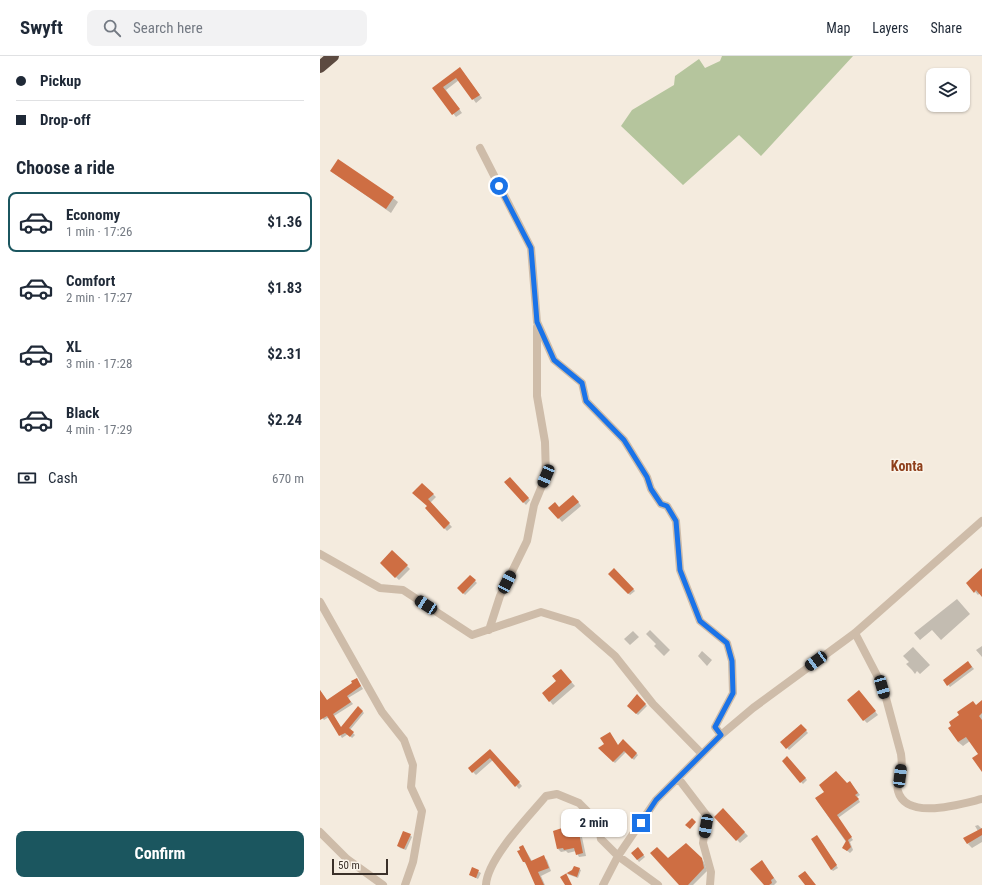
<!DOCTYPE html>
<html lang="en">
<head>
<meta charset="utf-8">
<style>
  :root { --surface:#fff; --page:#f2f2f3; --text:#1f2937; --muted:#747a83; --line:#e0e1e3; --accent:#1b565f }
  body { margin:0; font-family:"Roboto Condensed",sans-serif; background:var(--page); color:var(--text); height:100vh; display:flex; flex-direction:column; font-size:15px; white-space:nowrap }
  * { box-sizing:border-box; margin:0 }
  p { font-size:13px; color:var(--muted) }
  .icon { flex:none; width:22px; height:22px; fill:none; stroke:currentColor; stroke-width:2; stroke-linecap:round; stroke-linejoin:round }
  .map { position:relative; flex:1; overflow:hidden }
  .sheet { display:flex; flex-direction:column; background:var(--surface); width:320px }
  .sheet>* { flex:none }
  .top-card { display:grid; align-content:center; height:88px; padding:0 16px; background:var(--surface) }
  .controls { position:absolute; left:606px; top:12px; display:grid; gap:8px }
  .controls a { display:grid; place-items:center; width:44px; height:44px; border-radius:8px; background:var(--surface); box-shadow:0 1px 3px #0004; font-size:20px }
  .scale { position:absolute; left:12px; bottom:10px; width:56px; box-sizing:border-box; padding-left:4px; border:2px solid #3a3029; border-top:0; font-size:11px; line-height:14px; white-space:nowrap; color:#3a3029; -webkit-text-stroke:3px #fbf5eb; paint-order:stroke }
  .end { position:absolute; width:18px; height:18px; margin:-9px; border:5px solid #1a73e8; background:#fff; box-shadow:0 0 0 2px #fff }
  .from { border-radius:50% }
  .bubble { position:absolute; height:28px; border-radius:8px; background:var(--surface); box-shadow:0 1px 3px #0004; font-size:13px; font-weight:700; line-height:28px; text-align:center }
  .car { position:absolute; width:12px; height:24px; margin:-12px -6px; border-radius:5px; box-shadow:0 0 3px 1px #0007; background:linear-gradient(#222 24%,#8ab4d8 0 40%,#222 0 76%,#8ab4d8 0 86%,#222 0) }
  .top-card b { display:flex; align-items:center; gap:14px; height:38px; font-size:15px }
  .top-card b+b { border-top:1px solid var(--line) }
  .top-card i { width:10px; height:10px; background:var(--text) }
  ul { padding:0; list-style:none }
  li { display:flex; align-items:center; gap:12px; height:60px; margin:0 8px 6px; padding:0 8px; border:2px solid transparent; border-radius:8px }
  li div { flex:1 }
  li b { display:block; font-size:15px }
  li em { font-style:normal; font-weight:700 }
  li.current { border-color:var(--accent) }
  li>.icon { width:36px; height:36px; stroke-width:1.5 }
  h2 { padding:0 16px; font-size:18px; line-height:48px }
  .pay { display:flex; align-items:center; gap:10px; height:44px; padding:0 16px; font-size:15px }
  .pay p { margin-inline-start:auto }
  .cta { display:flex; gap:8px; margin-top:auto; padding:8px 16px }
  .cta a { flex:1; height:46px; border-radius:8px; background:var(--accent); color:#fff; font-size:16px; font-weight:700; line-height:46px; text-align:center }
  header { display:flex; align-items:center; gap:24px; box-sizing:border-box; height:56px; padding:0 20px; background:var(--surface); border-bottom:1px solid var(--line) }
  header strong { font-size:19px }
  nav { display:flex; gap:22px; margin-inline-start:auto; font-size:14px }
  .search { width:280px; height:36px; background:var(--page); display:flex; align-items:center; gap:10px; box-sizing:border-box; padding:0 14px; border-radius:8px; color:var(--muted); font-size:15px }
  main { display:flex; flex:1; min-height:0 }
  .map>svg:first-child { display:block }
</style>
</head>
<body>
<header>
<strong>Swyft</strong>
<div class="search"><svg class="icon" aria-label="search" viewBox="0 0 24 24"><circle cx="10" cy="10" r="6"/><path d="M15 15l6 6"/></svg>Search here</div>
<nav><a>Map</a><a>Layers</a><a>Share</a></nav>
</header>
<main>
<section class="sheet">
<div class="top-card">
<b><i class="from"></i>Pickup</b>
<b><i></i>Drop-off</b>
</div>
<h2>Choose a ride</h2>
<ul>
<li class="current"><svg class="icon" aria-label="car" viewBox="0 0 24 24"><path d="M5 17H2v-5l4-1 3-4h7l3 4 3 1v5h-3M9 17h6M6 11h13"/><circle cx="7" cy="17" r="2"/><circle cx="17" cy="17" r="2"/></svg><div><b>Economy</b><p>1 min · 17:26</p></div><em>$1.36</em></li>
<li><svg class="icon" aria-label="car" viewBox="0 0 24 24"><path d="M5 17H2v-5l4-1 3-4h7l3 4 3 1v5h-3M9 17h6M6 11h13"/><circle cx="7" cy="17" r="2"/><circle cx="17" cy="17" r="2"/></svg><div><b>Comfort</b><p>2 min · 17:27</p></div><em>$1.83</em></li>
<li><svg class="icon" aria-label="car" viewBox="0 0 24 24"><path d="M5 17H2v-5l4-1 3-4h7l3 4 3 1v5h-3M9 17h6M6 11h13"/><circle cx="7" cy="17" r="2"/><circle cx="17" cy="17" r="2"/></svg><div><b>XL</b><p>3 min · 17:28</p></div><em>$2.31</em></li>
<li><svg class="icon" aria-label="car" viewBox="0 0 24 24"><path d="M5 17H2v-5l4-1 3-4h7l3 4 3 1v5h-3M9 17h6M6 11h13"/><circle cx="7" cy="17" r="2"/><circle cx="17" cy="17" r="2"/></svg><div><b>Black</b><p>4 min · 17:29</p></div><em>$2.24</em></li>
</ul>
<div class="pay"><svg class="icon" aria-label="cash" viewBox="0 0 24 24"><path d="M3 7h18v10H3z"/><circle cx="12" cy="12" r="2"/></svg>Cash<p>670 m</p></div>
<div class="cta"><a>Confirm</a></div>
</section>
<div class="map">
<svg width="662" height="829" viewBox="0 0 662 829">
  <rect width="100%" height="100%" fill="#f4ebde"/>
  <path fill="#b5c59d" d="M402 0H533L441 100 419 79 363 129 301 70 312 54 354 29 355 20 379 3 385 12 400 5Z"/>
  <path fill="#0003" d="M143 16 162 42 156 47 139 24 126 34 142 57 136 61 113 32Z
    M11 115 73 142 78 146 71 157Z
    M190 422 210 444 206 449 185 426Z
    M102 428 116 441 110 447 132 471 127 475 106 452 108 450Z
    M257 444 261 450 242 466 230 452H239Z
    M72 495 90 513 79 524 61 507Z
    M294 513 315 535 310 539 290 518Z
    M662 513V539L660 537 658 539 647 527Z
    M150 520 157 527 145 539 139 532Z
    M637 543 650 558 621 584 612 574 600 584 594 577Z
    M330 574 350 594 344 600 334 590 336 588 326 578Z
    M313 575 319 581 310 589 304 583Z
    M662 590V601L656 594Z
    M593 591 610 609 600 618 597 615 595 618 592 614 586 608 589 606 583 600Z
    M382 595 392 604 387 610 378 600Z
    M650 608 654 613 630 631 624 624Z
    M244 618 255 630 233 649 223 637Z
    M38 625 43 633 28 642 33 648 14 660 21 672 42 655 44 657 30 674 35 679 32 682 28 678 22 682 9 661 4 664 0 659V634L7 645Z
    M542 639 558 659 547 667 544 664Z
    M317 640 327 650 318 659 308 650Z
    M662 646V714L659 698 650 685 643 690 638 686 656 650Z
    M481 669 488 677 469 694 462 686Z
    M303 685 318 699 314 704 306 696 295 707 280 693 298 690Z
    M170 694 202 730 199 733 173 704 156 719 153 716Z
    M469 703 487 724 483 728 481 726Z
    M530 726 540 739 537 741 540 746 518 762 533 784 530 786 533 794 530 797 526 794V786L496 743Z
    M403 754 428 780 420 787 395 761Z
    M658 769 662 773V786L652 792 648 788 658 775 655 770Z
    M258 778 262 781 266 800 259 801 256 795 248 797 246 795 241 796 238 793Z
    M90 779 92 781 86 794 80 792 78 790Z
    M499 782 518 812 513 815 511 813Z
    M366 788 384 806 387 815 373 829H361L348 803Z
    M203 790 212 805 223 801 227 804 231 815 221 820 225 829H216L207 809 204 806 201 794Z
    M320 795 325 801 319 806 312 797Z
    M445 809 457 826 454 829H445L431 813Z
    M152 812 161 817 158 823 150 819Z
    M259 813 261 814 258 822 247 818Z"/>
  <path fill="#ce6e43" d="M140 11 160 39 152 44 136 22 123 31 140 53 132 59 112 32Z
    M18 103 74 141 66 153 10 115Z
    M190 421 209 442 203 447 184 426Z
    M102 427 114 438 108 443 130 467 124 473 105 452 107 450 92 437Z
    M253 439 259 446 238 463 228 452 235 446 239 451Z
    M72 494 88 509 75 522 60 507Z
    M294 512 314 533 308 538 288 518Z
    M662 512V541L656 534 654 537 646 527Z
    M150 519 156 524 143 538 137 532Z
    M648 605 652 611 627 630 623 624Z
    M241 613 252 626 229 646 222 637 236 625 232 620Z
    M37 622 41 630 27 640 31 646 13 658 21 671 38 650 43 655 29 672 34 676 30 681 25 677 19 680 7 660 0 664V634L7 644 32 627 31 625Z
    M539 634 556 655 543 665 527 644Z
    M317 638 326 648 316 658 307 650Z
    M662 644V657L659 660 662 664V716L652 702 658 698 646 681 638 686 628 672 631 670 629 666 639 659 637 656 653 645 656 649Z
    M481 668 487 674 466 693 460 686Z
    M290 676 298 689 303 683 317 697 312 703 304 695 293 706 278 692 284 688 280 682Z
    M170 693 200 726 195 731 170 702 152 717 148 712Z
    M467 700 486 722 480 727 462 705Z
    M516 715 527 727 530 725 538 737 535 739 539 743 517 759 532 781 528 784 531 791 527 795 522 792 526 785 495 742 504 736 499 729Z
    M403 752 425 776 416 785 394 761Z
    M372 762 376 766 370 773 365 769Z
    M246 767 259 777 263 797 256 799 254 792 244 794 243 792 237 793 233 775 242 772Z
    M662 772V779L647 788 643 782Z
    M83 775 91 778 84 793 77 790Z
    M497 779 517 809 511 814 491 783Z
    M366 787 382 802 384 812 368 829H359L330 797 337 791 348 802Z
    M203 789 211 805 224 799 229 812 218 816 224 829H215L205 806H203L197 795 200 794 199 791Z
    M318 791 324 799 317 804 311 797Z
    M442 804 454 822 451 824 452 827 449 829H444L430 813Z
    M254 810 260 812 257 821 246 817 252 829H245L240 821 252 814Z
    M152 811 159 814 156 822 149 819Z
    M485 815 496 829H485L478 820Z"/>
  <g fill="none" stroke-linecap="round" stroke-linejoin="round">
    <path stroke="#cebca9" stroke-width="8" d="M160 92 211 192 217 266 234 304 262 327 266 345 304 384 327 421 331 433 341 448 347 450 356 465 360 514 380 565 407 587 412 605 413 637 395 671 401 679
      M0 498 60 532 83 534 152 579 221 556 257 567 295 600 333 648 382 698
      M0 546 62 656 84 684 93 709 91 731 102 755 93 806 85 829
      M169 574 180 540 207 485 214 449 226 420 225 386 217 340V271
      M535 577 563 631 581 698C582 705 582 712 581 720 580 724 576 730 578 735 586 765 641 748 662 743
      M358 722 387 760 383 787 391 816 390 829
      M0 776 27 803 63 829
      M166 829C167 803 209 760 226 740L237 738 259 747 278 766 281 783 298 800 338 829
      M283 829 298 800 336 744 401 679 433 652 535 577 662 465"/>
    <path stroke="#5c4a40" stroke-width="12" d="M0 11 13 0"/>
  </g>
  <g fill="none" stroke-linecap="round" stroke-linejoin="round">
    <path stroke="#1a73e8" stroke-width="5" d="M179 130 211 192 217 266 234 304 262 327 266 345 304 384 327 421 331 433 341 448 347 450 356 465 360 514 380 565 407 587 412 605 413 637 395 671 401 679 336 744 321 767"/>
  </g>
  <g text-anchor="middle" stroke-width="3" stroke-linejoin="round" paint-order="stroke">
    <g font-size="14" font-weight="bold" fill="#8f401c" stroke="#fbf5eb">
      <text x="587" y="415">Konta</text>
    </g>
  </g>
</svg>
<div class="controls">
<a><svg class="icon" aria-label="layers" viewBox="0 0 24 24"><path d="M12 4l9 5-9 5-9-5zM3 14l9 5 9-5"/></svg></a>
</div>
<div class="scale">50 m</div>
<i class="end from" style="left:179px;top:130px"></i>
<i class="end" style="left:321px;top:767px"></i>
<div class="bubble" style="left:241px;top:753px;width:66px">2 min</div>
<i class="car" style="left:226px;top:420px;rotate:203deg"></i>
<i class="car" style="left:187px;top:526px;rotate:27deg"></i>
<i class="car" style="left:106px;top:549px;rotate:303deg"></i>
<i class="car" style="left:496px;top:605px;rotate:234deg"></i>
<i class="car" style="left:562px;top:631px;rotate:164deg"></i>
<i class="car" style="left:580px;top:720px;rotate:7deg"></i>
<i class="car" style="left:386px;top:770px;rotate:190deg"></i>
</div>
</main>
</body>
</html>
